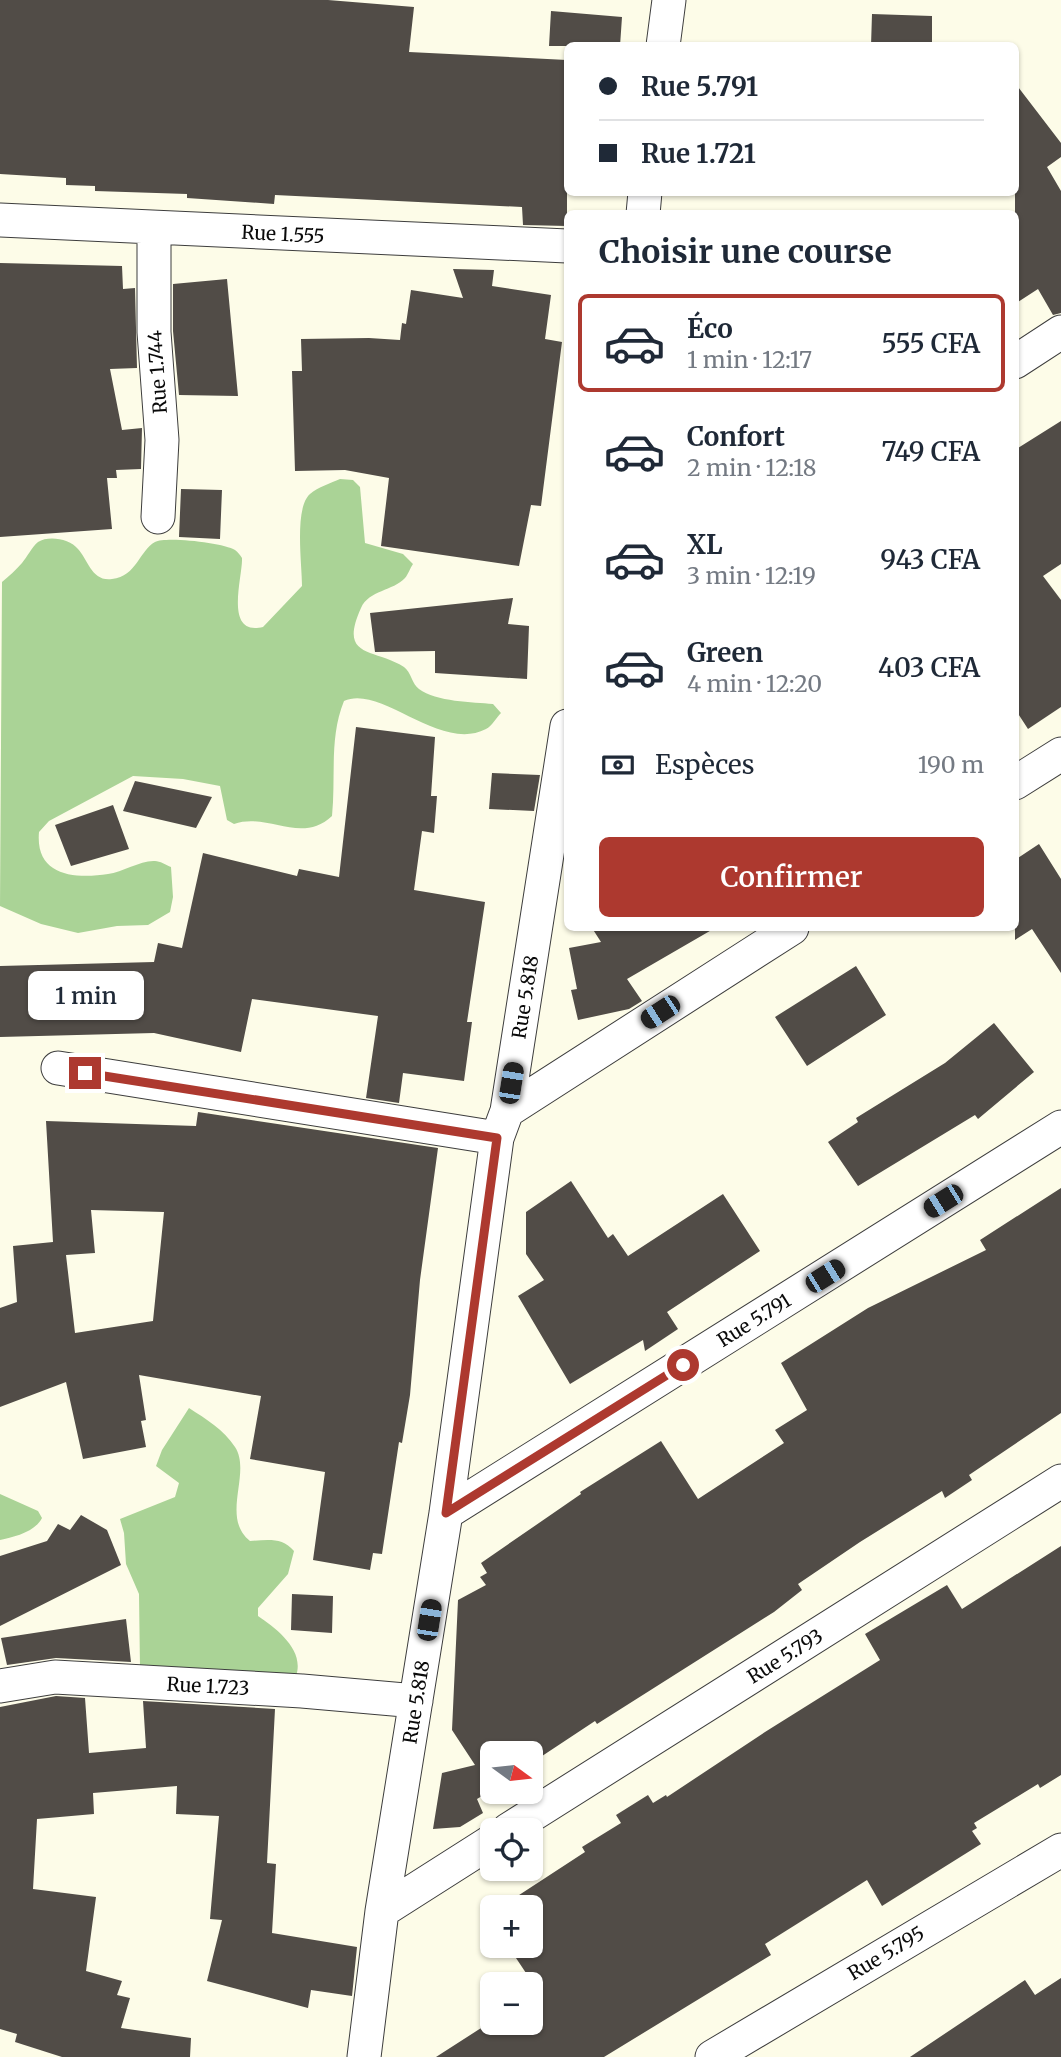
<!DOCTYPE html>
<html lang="fr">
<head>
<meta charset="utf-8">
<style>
  :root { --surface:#fff; --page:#f2f2f3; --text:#1f2937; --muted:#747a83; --line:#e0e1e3; --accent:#ad392f }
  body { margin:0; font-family:Merriweather,serif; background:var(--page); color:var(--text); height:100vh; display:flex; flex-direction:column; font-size:26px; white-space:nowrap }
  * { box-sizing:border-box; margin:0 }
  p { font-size:23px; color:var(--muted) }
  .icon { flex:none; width:38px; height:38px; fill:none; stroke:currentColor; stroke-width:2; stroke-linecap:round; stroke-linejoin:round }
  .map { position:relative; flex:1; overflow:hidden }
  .details { position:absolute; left:564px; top:210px; width:455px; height:721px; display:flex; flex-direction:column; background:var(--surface); border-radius:10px; box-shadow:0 2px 5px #0004 }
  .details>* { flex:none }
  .top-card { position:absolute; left:564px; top:42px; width:455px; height:154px; border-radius:10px; box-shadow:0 2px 5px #0004; display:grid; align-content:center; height:154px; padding:0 35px; background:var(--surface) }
  .needle { width:46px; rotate:105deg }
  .tools { position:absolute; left:480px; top:1741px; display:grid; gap:14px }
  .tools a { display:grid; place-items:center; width:63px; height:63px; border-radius:10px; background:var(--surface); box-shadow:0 2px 5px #0004; font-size:35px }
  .end { position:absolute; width:32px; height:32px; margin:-16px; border:9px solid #ad392f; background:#fff; box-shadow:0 0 0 4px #fff }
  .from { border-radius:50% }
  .bubble { position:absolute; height:49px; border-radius:10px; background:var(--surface); box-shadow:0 2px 5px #0004; font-size:23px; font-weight:600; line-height:49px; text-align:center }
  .car { position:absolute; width:21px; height:42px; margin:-21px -10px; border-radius:9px; box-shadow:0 0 5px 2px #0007; background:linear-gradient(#222 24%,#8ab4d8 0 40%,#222 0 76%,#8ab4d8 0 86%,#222 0) }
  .top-card b { display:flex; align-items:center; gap:24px; height:66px; font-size:26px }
  .top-card b+b { border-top:2px solid var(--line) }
  .top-card i { width:18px; height:18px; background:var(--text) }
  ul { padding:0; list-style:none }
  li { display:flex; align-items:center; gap:21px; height:98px; margin:0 14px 10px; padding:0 21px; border:4px solid transparent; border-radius:10px }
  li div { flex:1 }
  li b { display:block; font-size:26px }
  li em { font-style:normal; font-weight:600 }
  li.current { border-color:var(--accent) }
  li>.icon { width:63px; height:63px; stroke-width:1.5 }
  h2 { padding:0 35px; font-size:32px; line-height:84px }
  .pay { display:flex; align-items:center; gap:18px; height:77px; padding:0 35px; font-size:26px }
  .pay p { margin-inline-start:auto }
  .primary-button { display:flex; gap:14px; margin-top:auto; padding:14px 35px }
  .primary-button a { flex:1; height:80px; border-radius:10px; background:var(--accent); color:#fff; font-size:28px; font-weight:600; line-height:80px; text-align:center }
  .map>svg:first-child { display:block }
</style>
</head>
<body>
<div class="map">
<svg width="1061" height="2057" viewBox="0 0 1061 2057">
  <rect width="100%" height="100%" fill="#fdfce8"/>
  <path fill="#aad396" d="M340 479 353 480 360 487 365 543 403 554 413 564C410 568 408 575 405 578 393 591 369 590 361 608 338 659 374 648 404 667 411 672 412 684 419 689 436 702 473 702 493 704L501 713C496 718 492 726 486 729 440 753 381 684 344 701 329 738 336 776 332 816 301 845 268 812 234 824L227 820 220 786 183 779 133 776 49 821 39 832C35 876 75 879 108 874 123 872 141 860 155 861 160 861 166 865 171 867L173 897 170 912 148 925 117 926 78 933 41 924 0 906 2 582C9 576 16 570 22 563 27 557 32 547 38 542 49 535 70 539 78 549 88 560 92 582 112 579 137 576 139 551 155 542 166 536 224 543 235 550 238 552 240 555 242 558 243 576 223 637 263 627L302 586C302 564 294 508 310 494 318 487 331 483 340 479Z
    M189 1408C206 1419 224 1430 235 1447 252 1473 220 1517 250 1541 268 1540 282 1537 294 1551L288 1574 258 1608V1616C277 1629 305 1650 296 1676L140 1668 139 1594 126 1564 124 1533 120 1519 175 1497 179 1483 156 1466 162 1450Z
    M0 1494 38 1511 42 1518C35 1532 14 1537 0 1540Z"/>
  <path fill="#514c47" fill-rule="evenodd" d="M0 0H328L414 7 409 52 567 60V226L523 225 522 207 275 195 274 204 187 198V194L95 191V186L66 185V178L0 174Z
    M551 11 622 17 620 46H549Z
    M872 14 932 16V46H871Z
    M1015 83 1061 143V157L1047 167 1061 191V313L1053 315 1038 289 1015 304Z
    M0 263 122 266 123 289 135 288 137 368 110 369 122 430 142 428 141 469 116 470 117 478H107L112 529 0 537Z
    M453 269 494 270 492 286 551 295 545 339 562 342 541 506 531 505 519 566 381 546 389 478 345 470 295 471 292 371H302L301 339 369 338 400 340 402 323 406 324 411 290 463 298Z
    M227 279 238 396 179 395 173 331V284Z
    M1061 421V564L1043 576 1061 600V707L1028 729 1015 709V450Z
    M181 489 222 490 220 539 179 537Z
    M513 598 508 624 529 626 527 679 435 673V651L375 652 370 613Z
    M356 727 435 737 431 796H437L434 833 422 831 414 890 485 902 467 1022H472L464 1081 403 1073 399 1103 366 1098 378 1016 252 999 241 1052 154 1033 0 1037V966L154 962 158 943 182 948 203 853 297 876 299 869 339 877Z
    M492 773 540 775 534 811 489 809Z
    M135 781 212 797 196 828 123 811Z
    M113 805 129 849 71 866 55 825Z
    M1039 844 1061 879V973L1032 929 1015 940V860Z
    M592 928H715L627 979 642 1001 629 1009 578 1020 571 990 577 989 569 948 601 942Z
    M856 966 886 1015 807 1066 775 1017Z
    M994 1023 1034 1072 978 1119 975 1115 858 1186 828 1142 858 1122 856 1118 945 1063Z
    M198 1112 438 1148 420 1280 410 1395 402 1443 399 1442 382 1554 373 1553 370 1570 313 1560 325 1472 250 1459 261 1396 139 1375 146 1420 141 1421 146 1447 83 1459 66 1382 0 1407V1308L17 1302 13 1246 53 1242 46 1121 196 1126ZM91 1210 164 1212 153 1321 75 1333 66 1255 95 1253Z
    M571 1181 608 1238 613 1234 628 1256 723 1194 760 1251 667 1312 678 1329 645 1351 643 1340 570 1384 518 1296 544 1280 526 1254V1212Z
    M1061 1188V1413L969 1475 972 1480 945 1498 942 1491 860 1542 798 1584 802 1590 774 1612 597 1724 595 1721 530 1764V1754H492V1790L477 1799 483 1813 460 1827 433 1829 442 1773 475 1765 452 1730 458 1600 486 1585 480 1577 487 1573 481 1563 581 1494 580 1492 661 1441 698 1499 784 1443 775 1430 807 1410 781 1363 868 1308 986 1250 980 1240Z
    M81 1515 107 1530 121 1565 0 1626V1556L47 1541 58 1524 70 1530Z
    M1061 1546V1775L1040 1788 1038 1784 974 1823 977 1828 972 1831 981 1844 882 1906 867 1880 765 1944 771 1955 604 2057H436L492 2021V2023H530V1996L538 1991 508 1946H530V1908H499L585 1852 582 1847 621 1823 616 1815 648 1795 653 1803 666 1795 667 1797 765 1732 880 1660 865 1634 947 1585 962 1609Z
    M292 1594 333 1596 332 1633 291 1630Z
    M126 1619 131 1662 56 1658 7 1665 1 1638Z
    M56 1696 85 1698 89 1753 146 1748 143 1701 275 1709 267 1863 276 1864 272 1933 357 1947 352 1996 311 1990 308 2008 207 1981 222 1920 210 1919 219 1816 176 1814 177 1786 93 1793 94 1814 37 1819 33 1889 96 1897 86 1971 122 1981 117 1995 130 1998 121 2028 191 2038 190 2057H62L15 2042 17 2034 0 2029V1707Z
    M1061 1978V2057H910L1025 1980 1035 1995Z"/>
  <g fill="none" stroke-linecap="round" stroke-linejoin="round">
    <defs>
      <path id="street" d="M663 46 669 0
        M643 214 645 192
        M0 220 567 246
        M154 228V332L162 440 158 517
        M1015 362 1061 332
        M1015 783 1061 754
        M58 1068 497 1138
        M507 1111 792 928
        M446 1513 1061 1127
        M0 1686 55 1677 302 1691 416 1701
        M508 1830 1061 1481
        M382 1911 492 1841
        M364 2057 382 1911 446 1513 497 1138 507 1111 567 726
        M712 2057 1061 1850"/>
    </defs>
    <use href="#street" stroke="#3d3d3d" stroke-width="35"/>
    <use href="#street" stroke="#fff" stroke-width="33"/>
  </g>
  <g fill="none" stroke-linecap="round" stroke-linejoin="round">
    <path stroke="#ad392f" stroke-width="9" d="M85 1073 497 1138 446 1513 683 1365"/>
  </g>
  <g text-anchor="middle" stroke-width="7" stroke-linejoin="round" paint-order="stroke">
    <g font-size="19" fill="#0a0a0a" stroke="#fff">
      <text transform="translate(283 234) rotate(3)" y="7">Rue 1.555</text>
      <text transform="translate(157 372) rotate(-94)" y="7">Rue 1.744</text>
      <text transform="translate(525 997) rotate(-81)" y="7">Rue 5.818</text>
      <text transform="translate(754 1320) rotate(-32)" y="7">Rue 5.791</text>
      <text transform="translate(785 1656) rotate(-32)" y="7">Rue 5.793</text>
      <text transform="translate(208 1686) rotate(3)" y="7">Rue 1.723</text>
      <text transform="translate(416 1702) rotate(-81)" y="7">Rue 5.818</text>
      <text transform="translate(886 1953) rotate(-31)" y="7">Rue 5.795</text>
    </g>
  </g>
</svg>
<div class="tools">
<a><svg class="needle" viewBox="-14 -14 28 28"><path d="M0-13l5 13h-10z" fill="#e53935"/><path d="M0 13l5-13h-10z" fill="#747a83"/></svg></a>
<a><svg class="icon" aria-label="locate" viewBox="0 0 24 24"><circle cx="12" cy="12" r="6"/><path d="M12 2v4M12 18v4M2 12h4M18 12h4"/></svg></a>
<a>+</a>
<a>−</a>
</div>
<i class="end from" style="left:683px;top:1365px"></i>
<i class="end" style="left:85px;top:1073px"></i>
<div class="bubble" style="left:28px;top:971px;width:116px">1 min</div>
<i class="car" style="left:660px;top:1012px;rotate:237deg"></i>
<i class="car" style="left:511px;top:1083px;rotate:9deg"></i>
<i class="car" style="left:943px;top:1201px;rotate:238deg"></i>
<i class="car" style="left:825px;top:1276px;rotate:58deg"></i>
<i class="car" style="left:429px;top:1620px;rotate:9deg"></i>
<div class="top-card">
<b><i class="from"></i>Rue 5.791</b>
<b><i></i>Rue 1.721</b>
</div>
<section class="details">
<h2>Choisir une course</h2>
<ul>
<li class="current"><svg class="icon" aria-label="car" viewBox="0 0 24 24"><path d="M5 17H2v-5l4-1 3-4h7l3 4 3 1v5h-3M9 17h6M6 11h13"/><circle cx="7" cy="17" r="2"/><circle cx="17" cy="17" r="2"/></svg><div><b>Éco</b><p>1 min · 12:17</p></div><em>555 CFA</em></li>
<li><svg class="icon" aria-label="car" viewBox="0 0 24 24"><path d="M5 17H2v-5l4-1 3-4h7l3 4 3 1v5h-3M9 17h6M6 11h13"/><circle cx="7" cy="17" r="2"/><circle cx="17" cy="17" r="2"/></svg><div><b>Confort</b><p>2 min · 12:18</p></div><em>749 CFA</em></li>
<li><svg class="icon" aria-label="car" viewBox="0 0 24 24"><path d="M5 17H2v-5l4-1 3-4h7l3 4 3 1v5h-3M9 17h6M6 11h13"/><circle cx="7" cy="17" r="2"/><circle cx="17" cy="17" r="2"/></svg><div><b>XL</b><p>3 min · 12:19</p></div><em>943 CFA</em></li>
<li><svg class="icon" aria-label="car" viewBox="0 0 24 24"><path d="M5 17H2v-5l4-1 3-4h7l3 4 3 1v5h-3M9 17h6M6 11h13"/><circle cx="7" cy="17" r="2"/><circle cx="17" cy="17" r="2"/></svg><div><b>Green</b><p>4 min · 12:20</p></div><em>403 CFA</em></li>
</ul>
<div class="pay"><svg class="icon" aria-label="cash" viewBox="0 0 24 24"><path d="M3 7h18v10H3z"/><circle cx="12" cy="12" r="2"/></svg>Espèces<p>190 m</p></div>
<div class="primary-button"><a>Confirmer</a></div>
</section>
</div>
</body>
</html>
